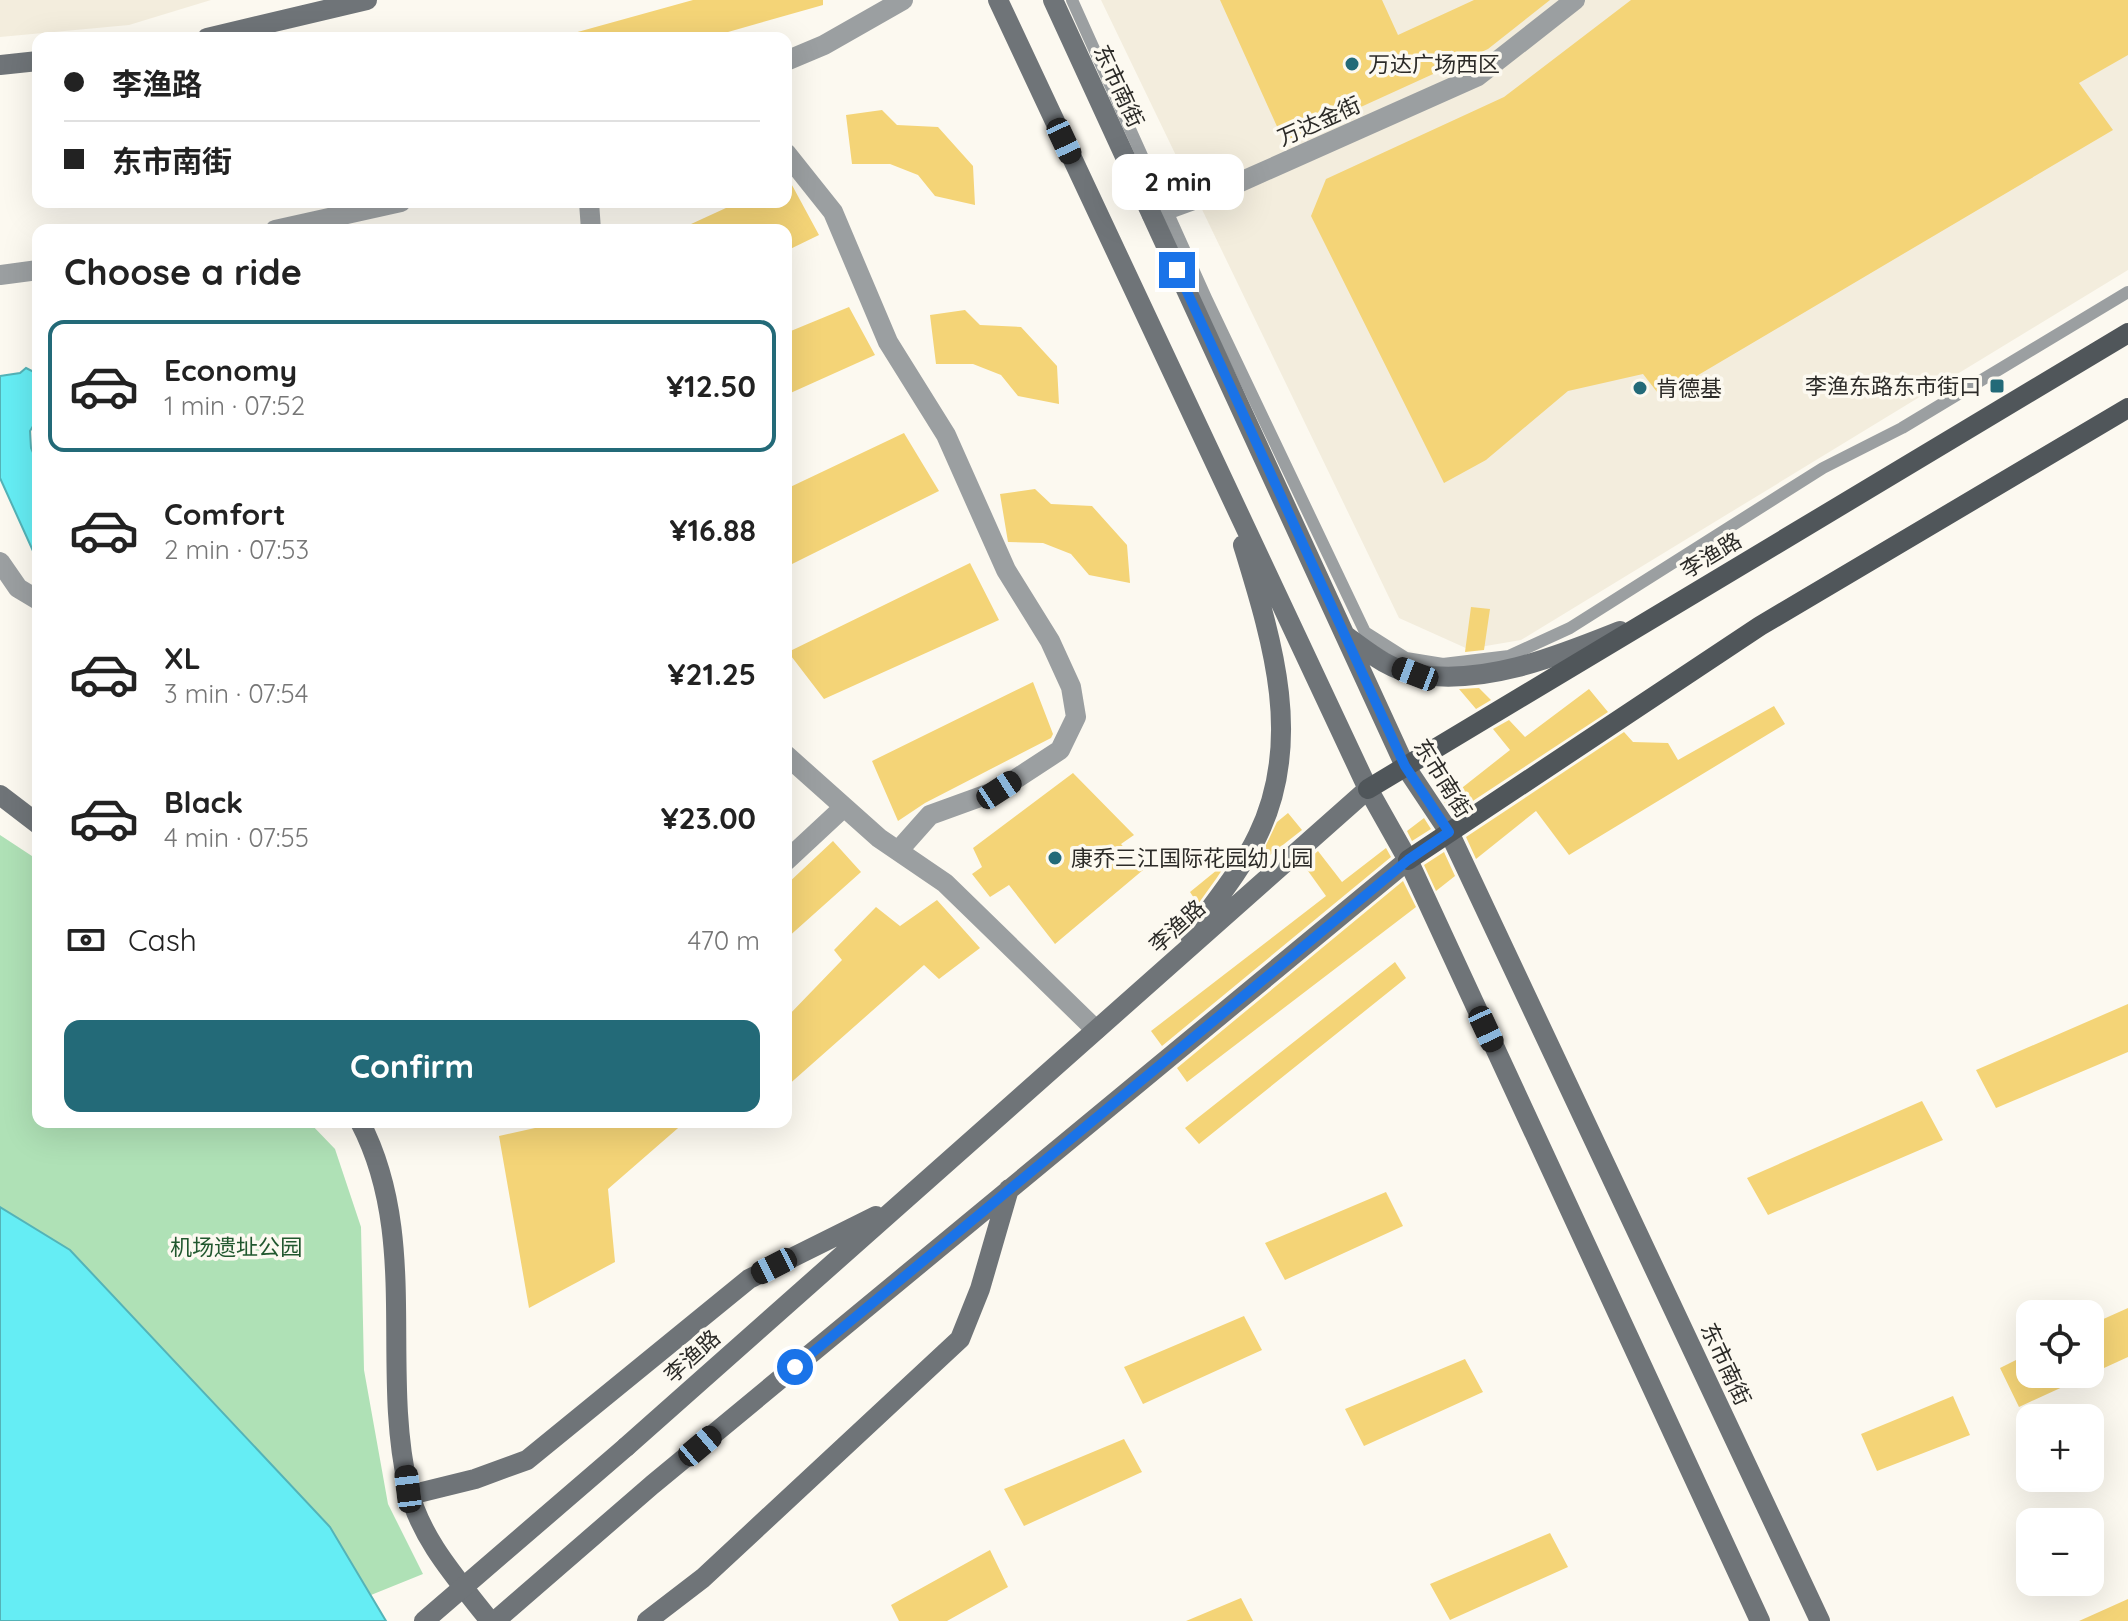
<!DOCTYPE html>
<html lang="en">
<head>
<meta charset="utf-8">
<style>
  :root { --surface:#fff; --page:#f2f2f2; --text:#222; --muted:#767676; --line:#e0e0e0; --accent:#236a78 }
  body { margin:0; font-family:Quicksand,"Noto Sans SC",sans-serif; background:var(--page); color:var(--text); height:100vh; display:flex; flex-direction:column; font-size:30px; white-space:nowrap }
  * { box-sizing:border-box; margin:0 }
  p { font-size:26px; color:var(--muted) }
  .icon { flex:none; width:44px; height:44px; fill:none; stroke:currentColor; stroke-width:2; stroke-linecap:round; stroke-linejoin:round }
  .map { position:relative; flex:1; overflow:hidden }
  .side { position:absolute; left:32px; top:224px; width:760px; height:904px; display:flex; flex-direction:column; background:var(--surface); border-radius:16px; box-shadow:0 8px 32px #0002 }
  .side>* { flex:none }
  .guide { position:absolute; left:32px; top:32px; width:760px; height:176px; border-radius:16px; box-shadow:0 8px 32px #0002; display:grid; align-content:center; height:176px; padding:0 32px; background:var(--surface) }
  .controls { position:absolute; left:2016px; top:1300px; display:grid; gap:16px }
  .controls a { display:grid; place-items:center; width:88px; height:88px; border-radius:16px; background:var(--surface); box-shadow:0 8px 32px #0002; font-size:40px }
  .end { position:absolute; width:36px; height:36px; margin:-18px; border:10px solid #1a73e8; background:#fff; box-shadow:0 0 0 4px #fff }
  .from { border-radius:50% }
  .bubble { position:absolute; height:56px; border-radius:16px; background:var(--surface); box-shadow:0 8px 32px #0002; font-size:26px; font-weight:800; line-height:56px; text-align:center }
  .car { position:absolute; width:24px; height:48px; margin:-24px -12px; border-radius:10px; box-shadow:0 0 6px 2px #0007; background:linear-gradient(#222 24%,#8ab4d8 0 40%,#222 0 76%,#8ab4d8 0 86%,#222 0) }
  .guide b { display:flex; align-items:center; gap:28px; height:76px; font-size:30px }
  .guide b+b { border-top:2px solid var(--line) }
  .guide i { width:20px; height:20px; background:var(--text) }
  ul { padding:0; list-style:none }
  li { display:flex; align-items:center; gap:24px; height:132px; margin:0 16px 12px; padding:0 16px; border:4px solid transparent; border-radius:16px }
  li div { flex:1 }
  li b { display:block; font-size:30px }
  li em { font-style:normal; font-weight:800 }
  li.selected { border-color:var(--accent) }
  li>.icon { width:72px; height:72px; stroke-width:1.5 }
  h2 { padding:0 32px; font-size:36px; line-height:96px }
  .pay { display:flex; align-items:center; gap:20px; height:88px; padding:0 32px; font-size:30px }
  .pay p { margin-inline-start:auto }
  .button { display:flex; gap:16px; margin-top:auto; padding:16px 32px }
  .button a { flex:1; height:92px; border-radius:16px; background:var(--accent); color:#fff; font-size:32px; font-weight:800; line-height:92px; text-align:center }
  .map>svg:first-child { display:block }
</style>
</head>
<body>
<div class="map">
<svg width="2128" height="1621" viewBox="0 0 2128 1621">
  <rect width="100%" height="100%" fill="#fcf9f0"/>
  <path fill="#f3eddd" d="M0 0H211L129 25 0 37Z
    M1101 0H2128V270L1521 640 1468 649 1399 618Z"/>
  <path fill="#afe1b6" d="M0 835 38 860V1122H309L335 1149 361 1227 364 1370 388 1504 423 1574 371 1595 330 1527 70 1250 0 1207Z"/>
  <path fill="#65edf4" stroke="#54b3b7" stroke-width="2" d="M26 368 38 374V418L30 431 31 448 38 464V562L0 478V376L20 373Z
    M0 1207 70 1250 330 1527 386 1621H0Z"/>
  <path fill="#f4d477" d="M693 0H823V5L707 38H575L574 33Z
    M1220 0H1382L1398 35 1474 0H1550L1488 49 1284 142Z
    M1631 0H2128V55L2079 83 2113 130 1661 397 1643 374 1568 391 1486 460 1444 483 1311 216 1326 179 1504 97Z
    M882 110 897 125 938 127 973 166 975 205 935 196 918 175 890 164H852L846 115Z
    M786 174 819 235 786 251V230H678L739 202H786Z
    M849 307 875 355 786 395V333Z
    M965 310 980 325 1021 327 1057 366 1059 404 1018 396 1001 375 973 364H936L930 315Z
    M904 433 939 491 786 567V489Z
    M1035 489 1051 504 1092 506 1127 545 1130 583 1089 575 1071 554 1043 543 1008 542 1000 494Z
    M970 563 999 620 824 699 788 652Z
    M1471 607 1490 609 1484 650 1465 652Z
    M1033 682 1053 734 1051 738 925 803 898 821 872 761Z
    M1479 688 1491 700 1476 709 1459 689Z
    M1589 689 1608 712 1453 814 1444 802 1510 750 1493 729 1509 720 1525 737Z
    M1774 706 1785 724 1569 855 1536 811 1476 859 1466 837 1624 732 1633 742 1668 743 1678 760Z
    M1073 773 1134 835 1121 844 1143 870 1055 944 1009 885 990 897 972 874 982 867 973 848Z
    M1288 813 1302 830 1256 866 1277 822Z
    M1424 818 1431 829 1412 841 1407 831Z
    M833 841 861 872 786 939V885Z
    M1386 848 1391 857 1162 1046 1151 1031 1326 896 1303 864 1318 851 1342 882Z
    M1444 852 1455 876 1436 891 1424 865Z
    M1228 861 1216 879 1198 904 1190 892Z
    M1403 881 1416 907 1187 1082 1177 1068Z
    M937 900 980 948 939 979 924 965 786 1087V1018L842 960 834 950 876 907 900 926Z
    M1395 962 1406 978 1199 1144 1185 1128Z
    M2128 1004V1052L1996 1108 1976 1070Z
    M1922 1101 1943 1140 1768 1215 1747 1178Z
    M562 1122H685L608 1189 615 1262 529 1308 499 1136Z
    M1386 1192 1403 1226 1285 1280 1265 1243Z
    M2128 1308V1357L2019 1407 2000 1368 2030 1353V1374H2090V1325Z
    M1244 1316 1262 1350 1143 1404 1124 1367Z
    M1465 1359 1483 1392 1364 1446 1345 1409Z
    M1953 1396 1970 1435 1877 1471 1861 1434Z
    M1124 1439 1142 1472 1024 1526 1004 1489Z
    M1550 1533 1568 1567 1450 1620 1430 1584Z
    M990 1550 1008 1587 947 1621H899L891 1605Z
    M1241 1598 1253 1621H1186Z
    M2128 1599V1621H2079Z"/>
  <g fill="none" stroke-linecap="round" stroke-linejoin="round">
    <path stroke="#9b9fa1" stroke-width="12" d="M1072 0 1206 298 1365 632 1406 658 1443 664 1509 656 1570 628 1823 468 1902 428 2128 292"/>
    <path stroke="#9b9fa1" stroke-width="20" d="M786 61 824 45 903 0
      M786 153 833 212 888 342 946 435 1006 570 1050 641 1071 687 1076 717 1060 750 999 790 930 815 898 851
      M589 202 591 230
      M1152 215 1229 187 1478 76 1575 0
      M275 230 401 202
      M0 275 38 270
      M0 562 18 588 38 600
      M786 755 879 838 945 883 1096 1030
      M786 861 843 808"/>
    <path stroke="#6f7478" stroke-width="20" d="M998 0 1368 789 1408 860 1760 1621
      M1053 0 1405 766 1449 832 1820 1621
      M207 38 367 0
      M0 65 38 61
      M1346 636C1367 651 1389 670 1416 674 1485 686 1557 656 1620 631
      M0 795 38 824
      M1190 936C1213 904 1241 871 1258 835 1304 740 1272 640 1243 545
      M360 1122C420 1237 380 1366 408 1487 420 1539 458 1580 490 1621
      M626 1447 1368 789
      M410 1495 475 1479 527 1460 749 1279 876 1216
      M495 1621 652 1485 1408 860
      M647 1621 703 1578 960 1339 980 1289 1009 1189"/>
    <path stroke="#50565a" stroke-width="20" d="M1368 789 2128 333
      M1408 860 1760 626 2128 408"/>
    <path stroke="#6f7478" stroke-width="20" d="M424 1621 626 1447"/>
  </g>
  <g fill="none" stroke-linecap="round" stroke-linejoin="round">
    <path stroke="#1a73e8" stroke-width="10" d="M795 1367 1408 860 1449 832 1405 766 1177 270"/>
  </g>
  <g fill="#236a78" stroke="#fcf9f0" stroke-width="3">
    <circle cx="1352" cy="64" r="8"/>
    <rect x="1989" y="378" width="16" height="16" rx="4"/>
    <circle cx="1640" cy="388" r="8"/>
    <circle cx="1055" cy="858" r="8"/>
  </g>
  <g text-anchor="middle" stroke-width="7" stroke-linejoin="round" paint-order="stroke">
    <g font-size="22" fill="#2c2b28" stroke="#fcf9f0" text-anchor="start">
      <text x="1368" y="72">万达广场西区</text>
      <text x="1981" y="394" text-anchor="end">李渔东路东市街口</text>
      <text x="1656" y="396">肯德基</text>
      <text x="1071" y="866">康乔三江国际花园幼儿园</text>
    </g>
    <g font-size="22" fill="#2c2b28" stroke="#fcf9f0">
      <text transform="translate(1119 86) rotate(65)" y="8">东市南街</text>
      <text transform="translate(1319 121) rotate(-24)" y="8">万达金街</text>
      <text transform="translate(1711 555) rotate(-31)" y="8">李渔路</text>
      <text transform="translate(1443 778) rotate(58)" y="8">东市南街</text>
      <text transform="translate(1177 926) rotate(-42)" y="8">李渔路</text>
      <text transform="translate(692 1356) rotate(-42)" y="8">李渔路</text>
      <text transform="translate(1726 1364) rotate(65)" y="8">东市南街</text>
    </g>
    <g font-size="22" fill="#21572e" stroke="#fcf9f0">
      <text x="236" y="1255">机场遗址公园</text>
    </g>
  </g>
</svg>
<div class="controls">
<a><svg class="icon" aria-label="locate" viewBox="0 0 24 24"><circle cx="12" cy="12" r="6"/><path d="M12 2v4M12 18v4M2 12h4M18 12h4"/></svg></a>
<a>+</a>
<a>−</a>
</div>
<i class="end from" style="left:795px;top:1367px"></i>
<i class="end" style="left:1177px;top:270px"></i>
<div class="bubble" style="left:1112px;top:154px;width:132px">2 min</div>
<i class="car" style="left:1064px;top:141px;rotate:155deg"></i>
<i class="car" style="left:1415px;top:674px;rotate:291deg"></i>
<i class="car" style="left:999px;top:790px;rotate:57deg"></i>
<i class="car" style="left:1486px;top:1029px;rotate:155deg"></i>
<i class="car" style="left:774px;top:1266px;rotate:243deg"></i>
<i class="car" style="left:700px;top:1446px;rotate:50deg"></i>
<i class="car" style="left:408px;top:1489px;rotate:353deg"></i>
<div class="guide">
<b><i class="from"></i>李渔路</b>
<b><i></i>东市南街</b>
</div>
<section class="side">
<h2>Choose a ride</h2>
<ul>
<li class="selected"><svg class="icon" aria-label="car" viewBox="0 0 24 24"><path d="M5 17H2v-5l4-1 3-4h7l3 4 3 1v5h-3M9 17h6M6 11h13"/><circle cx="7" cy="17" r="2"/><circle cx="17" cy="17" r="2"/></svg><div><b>Economy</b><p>1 min · 07:52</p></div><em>¥12.50</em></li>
<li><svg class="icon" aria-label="car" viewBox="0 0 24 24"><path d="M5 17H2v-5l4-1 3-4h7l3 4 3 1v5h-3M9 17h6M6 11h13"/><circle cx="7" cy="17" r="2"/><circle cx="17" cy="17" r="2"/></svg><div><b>Comfort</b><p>2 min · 07:53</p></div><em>¥16.88</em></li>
<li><svg class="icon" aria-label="car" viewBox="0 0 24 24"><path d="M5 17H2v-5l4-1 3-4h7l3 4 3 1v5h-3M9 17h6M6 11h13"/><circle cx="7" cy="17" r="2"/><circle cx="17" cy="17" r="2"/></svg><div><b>XL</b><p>3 min · 07:54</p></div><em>¥21.25</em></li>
<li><svg class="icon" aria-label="car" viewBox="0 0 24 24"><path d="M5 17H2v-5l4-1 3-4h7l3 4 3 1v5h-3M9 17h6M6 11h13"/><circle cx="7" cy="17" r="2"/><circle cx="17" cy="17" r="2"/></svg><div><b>Black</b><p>4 min · 07:55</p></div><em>¥23.00</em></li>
</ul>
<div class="pay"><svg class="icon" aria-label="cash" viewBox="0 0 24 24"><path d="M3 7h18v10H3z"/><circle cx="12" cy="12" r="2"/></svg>Cash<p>470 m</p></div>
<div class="button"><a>Confirm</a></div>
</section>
</div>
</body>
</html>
